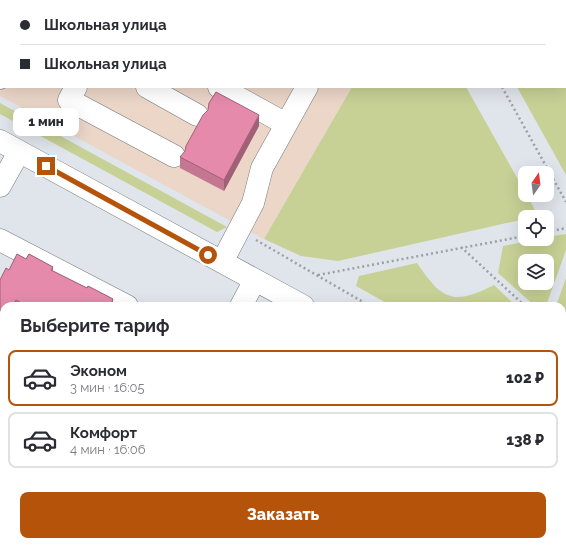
<!DOCTYPE html>
<html lang="ru">
<head>
<meta charset="utf-8">
<style>
  :root { --surface:#fff; --page:#f7f7f7; --text:#2b2b33; --muted:#7c7c81; --line:#e1e1e2; --accent:#b45309 }
  body { margin:0; font-family:Raleway,sans-serif; background:var(--page); color:var(--text); height:100vh; display:flex; flex-direction:column; font-size:15px; white-space:nowrap }
  * { box-sizing:border-box; margin:0 }
  p { font-size:13px; color:var(--muted) }
  .icon { flex:none; width:22px; height:22px; fill:none; stroke:currentColor; stroke-width:2; stroke-linecap:round; stroke-linejoin:round }
  .map { position:relative; flex:1; overflow:hidden }
  .side { position:absolute; left:0px; top:302px; width:566px; height:244px; display:flex; flex-direction:column; background:var(--surface); border-radius:12px 12px 0 0; box-shadow:0 4px 16px #0002 }
  .side>* { flex:none }
  .hud { position:absolute; left:0px; top:0px; width:566px; height:88px; box-shadow:0 4px 16px #0002; display:grid; align-content:center; height:88px; padding:0 20px; background:var(--surface) }
  .needle { width:26px; rotate:14deg }
  .controls { position:absolute; left:518px; top:166px; display:grid; gap:8px }
  .controls a { display:grid; place-items:center; width:36px; height:36px; border-radius:8px; background:var(--surface); box-shadow:0 4px 16px #0002; font-size:20px }
  .end { position:absolute; width:18px; height:18px; margin:-9px; border:5px solid #b45309; background:#fff; box-shadow:0 0 0 2px #fff }
  .from { border-radius:50% }
  .bubble { position:absolute; height:28px; border-radius:8px; background:var(--surface); box-shadow:0 4px 16px #0002; font-size:13px; font-weight:800; line-height:28px; text-align:center }
  .hud b { display:flex; align-items:center; gap:14px; height:38px; font-size:15px }
  .hud b+b { border-top:1px solid var(--line) }
  .hud i { width:10px; height:10px; background:var(--text) }
  ul { padding:0; list-style:none }
  li { display:flex; align-items:center; gap:12px; height:56px; margin:0 8px 6px; padding:0 12px; border:2px solid var(--line); border-radius:8px }
  li div { flex:1 }
  li b { display:block; font-size:15px }
  li em { font-style:normal; font-weight:800 }
  li.selected { border-color:var(--accent) }
  li>.icon { width:36px; height:36px; stroke-width:1.5 }
  h2 { padding:0 20px; font-size:18px; line-height:48px }
  .cta { display:flex; gap:8px; margin-top:auto; padding:8px 20px }
  .cta a { flex:1; height:46px; border-radius:8px; background:var(--accent); color:#fff; font-size:16px; font-weight:800; line-height:46px; text-align:center }
  .map>svg:first-child { display:block }
</style>
</head>
<body>
<div class="map">
<svg width="566" height="546" viewBox="0 0 566 546">
  <rect width="100%" height="100%" fill="#e0e5eb"/>
  <path fill="#ebd6c8" d="M0 0H402L1 1V87H352L264 239 0 96Z"/>
  <path fill="#c7d095" fill-rule="evenodd" d="M565 42 566 44V175L517 87H565Z
    M352 87H466L525 192V195H527L538 216 525 217V219L338 261 301 256 264 239Z
    M0 103 227 227 217 232 0 114Z
    M566 234V250L546 306H535L498 273 503 246 539 239H547V237ZM525 261H547V283H525Z
    M417 263C442 300 453 306 494 285L516 306H392L356 286 359 276Z
    M566 278V319H562V306H556Z
    M562 332 566 333V414L562 413Z"/>
  <g fill="none" stroke-linecap="round" stroke-linejoin="round">
    <defs>
      <path id="minor" d="M106 0V1
        M41 1V0
        M353 1V0
        M0 78 1 77
        M76 87 69 100 174 156
        M147 87 197 115
        M219 87 286 124
        M0 141 303 306
        M0 186 19 152
        M0 240 127 306
        M222 262 253 203 262 168 307 87
        M241 306 255 280
        M0 411 4 404
        M562 510 566 503
        M277 542 284 546
        M317 546 320 542
        M542 546 545 542"/>
      <path id="major" d="M565 13 566 15
        M562 463 566 456
        M516 546 518 542"/>
    </defs>
    <use href="#minor" stroke="#74787d" stroke-width="23"/>
    <use href="#major" stroke="#74787d" stroke-width="23"/>
    <path stroke="#9ca0a4" stroke-width="2.5" stroke-dasharray="2 3" stroke-linecap="butt" d="M454 0V1
      M502 87 566 202
      M547 232 566 228
      M256 240 370 306
      M461 247 525 306
      M318 275 525 236
      M562 328H566
      M562 379 566 376"/>
    <use href="#minor" stroke="#fff" stroke-width="22"/>
    <use href="#major" stroke="#fff" stroke-width="22"/>
  </g>
  <path fill="#c57792" d="M259 126 224 191 180 168V157Z
    M17 254 26 259 29 254 53 267V271L87 288 88 286 113 299V303L119 306H4V343L0 351V280L6 268 9 270Z
    M4 542H106V543L112 546H0Z
    M353 542H409L406 546H351Z"/>
  <path fill="#a06177" d="M259 115V126L224 191V180Z
    M16 300V306H13Z
    M4 323V343L0 351V330Z
    M392 542H399V546H390Z
    M403 542H409L406 546H403Z"/>
  <path fill="#e58aaa" stroke="#a06177" d="M139 0H321V1H138Z
    M216 92 259 115 224 180 180 157 185 151 186 146 203 115 208 110 209 103Z
    M17 254 26 259 29 254 53 267 51 270 87 288 88 286 113 299 112 302 119 306H34L29 303 27 306 16 300 13 306H4V323L0 330V280L6 268 9 270Z
    M0 495 4 497V542H105L112 546H32L26 543 24 546H0Z
    M143 542H182L189 546H141Z
    M353 542H392L390 546H351Z"/>
  <g fill="none" stroke-linecap="round" stroke-linejoin="round">
    <path stroke="#b45309" stroke-width="5" d="M46 166 208 255"/>
  </g>
</svg>
<div class="controls">
<a><svg class="needle" viewBox="-14 -14 28 28"><path d="M0-13l5 13h-10z" fill="#e53935"/><path d="M0 13l5-13h-10z" fill="#7c7c81"/></svg></a>
<a><svg class="icon" aria-label="locate" viewBox="0 0 24 24"><circle cx="12" cy="12" r="6"/><path d="M12 2v4M12 18v4M2 12h4M18 12h4"/></svg></a>
<a><svg class="icon" aria-label="layers" viewBox="0 0 24 24"><path d="M12 4l9 5-9 5-9-5zM3 14l9 5 9-5"/></svg></a>
</div>
<i class="end from" style="left:208px;top:255px"></i>
<i class="end" style="left:46px;top:166px"></i>
<div class="bubble" style="left:13px;top:108px;width:66px">1 мин</div>
<div class="hud">
<b><i class="from"></i>Школьная улица</b>
<b><i></i>Школьная улица</b>
</div>
<section class="side">
<h2>Выберите тариф</h2>
<ul>
<li class="selected"><svg class="icon" aria-label="car" viewBox="0 0 24 24"><path d="M5 17H2v-5l4-1 3-4h7l3 4 3 1v5h-3M9 17h6M6 11h13"/><circle cx="7" cy="17" r="2"/><circle cx="17" cy="17" r="2"/></svg><div><b>Эконом</b><p>3 мин · 16:05</p></div><em>102 ₽</em></li>
<li><svg class="icon" aria-label="car" viewBox="0 0 24 24"><path d="M5 17H2v-5l4-1 3-4h7l3 4 3 1v5h-3M9 17h6M6 11h13"/><circle cx="7" cy="17" r="2"/><circle cx="17" cy="17" r="2"/></svg><div><b>Комфорт</b><p>4 мин · 16:06</p></div><em>138 ₽</em></li>
</ul>
<div class="cta"><a>Заказать</a></div>
</section>
</div>
</body>
</html>
